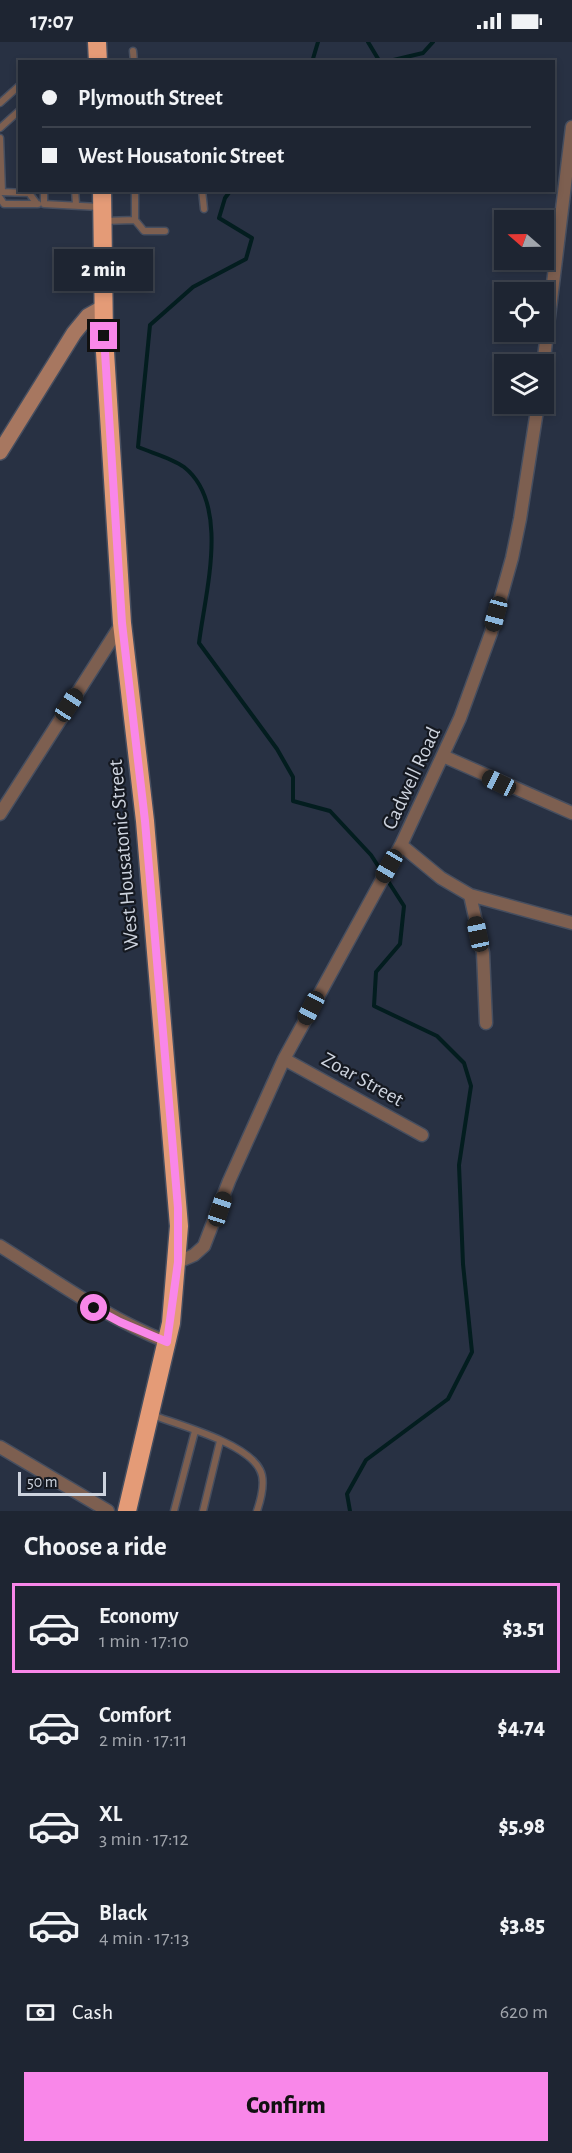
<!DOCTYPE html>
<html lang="en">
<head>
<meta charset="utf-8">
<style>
  :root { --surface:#1e2532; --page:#2b313e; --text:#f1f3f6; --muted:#a1a5ac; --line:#3c424d; --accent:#f987e9 }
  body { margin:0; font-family:"Alegreya Sans",sans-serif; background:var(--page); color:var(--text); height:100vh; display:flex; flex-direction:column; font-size:22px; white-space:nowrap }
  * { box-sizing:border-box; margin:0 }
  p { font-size:20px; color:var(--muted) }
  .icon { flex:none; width:33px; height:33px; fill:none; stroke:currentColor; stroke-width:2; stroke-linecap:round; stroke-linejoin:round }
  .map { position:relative; height:1469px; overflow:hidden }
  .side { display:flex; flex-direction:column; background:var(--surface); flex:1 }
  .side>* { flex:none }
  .hud { position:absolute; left:18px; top:18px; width:537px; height:132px; border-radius:0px; box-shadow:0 3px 9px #0003,0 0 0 2px var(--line); display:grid; align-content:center; height:132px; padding:0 24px; background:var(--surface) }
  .needle { width:39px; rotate:290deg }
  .buttons { position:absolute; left:494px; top:168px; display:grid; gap:12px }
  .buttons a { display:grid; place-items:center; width:60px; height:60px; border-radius:0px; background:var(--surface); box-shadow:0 3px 9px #0003,0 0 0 2px var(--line); font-size:30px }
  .scale { position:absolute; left:18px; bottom:15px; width:88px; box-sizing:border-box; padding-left:6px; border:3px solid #cdd3de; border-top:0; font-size:16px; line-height:21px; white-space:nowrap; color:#cdd3de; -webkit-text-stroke:4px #151921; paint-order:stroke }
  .end { position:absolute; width:27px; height:27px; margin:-14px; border:8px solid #f987e9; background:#111; box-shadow:0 0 0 3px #111 }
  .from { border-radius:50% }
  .bubble { position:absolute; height:42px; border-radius:0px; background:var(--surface); box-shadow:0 3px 9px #0003,0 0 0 2px var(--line); font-size:20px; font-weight:800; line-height:42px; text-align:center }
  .car { position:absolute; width:18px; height:36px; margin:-18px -9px; border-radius:8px; box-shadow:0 0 4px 2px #0007; background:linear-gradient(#222 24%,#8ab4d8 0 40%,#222 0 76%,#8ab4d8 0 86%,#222 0) }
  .hud b { display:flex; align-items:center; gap:21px; height:57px; font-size:22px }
  .hud b+b { border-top:2px solid var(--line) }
  .hud i { width:15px; height:15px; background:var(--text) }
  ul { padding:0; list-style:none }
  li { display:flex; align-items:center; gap:18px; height:90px; margin:0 12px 9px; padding:0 12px; border:3px solid transparent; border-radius:0px }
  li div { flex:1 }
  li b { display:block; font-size:22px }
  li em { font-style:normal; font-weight:800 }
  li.on { border-color:var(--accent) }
  li>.icon { width:54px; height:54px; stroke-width:1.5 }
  h2 { padding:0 24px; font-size:27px; line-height:72px }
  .pay { display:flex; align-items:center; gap:15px; height:66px; padding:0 24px; font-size:22px }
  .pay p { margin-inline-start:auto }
  .button { display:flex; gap:12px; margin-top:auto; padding:12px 24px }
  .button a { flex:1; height:69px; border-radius:0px; background:var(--accent); color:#111; font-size:24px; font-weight:800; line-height:69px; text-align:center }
  .status { display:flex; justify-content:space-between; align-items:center; height:42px; padding:0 30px; background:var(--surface); direction:ltr }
  .status svg { height:16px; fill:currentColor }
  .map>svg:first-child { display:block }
</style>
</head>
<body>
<div class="status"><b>17:07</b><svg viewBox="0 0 49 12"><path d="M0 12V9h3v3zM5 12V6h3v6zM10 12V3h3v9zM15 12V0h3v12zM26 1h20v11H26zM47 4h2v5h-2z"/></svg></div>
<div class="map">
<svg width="572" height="1469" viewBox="0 0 572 1469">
  <rect width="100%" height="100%" fill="#283143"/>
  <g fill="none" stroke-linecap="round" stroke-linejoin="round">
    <path stroke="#031d1f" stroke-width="4" d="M368 0 380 20
      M312 20 318 0
      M385 20 423 11 433 0
      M231 148 225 156 219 176 252 196 246 217 193 245 150 283 138 405C152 411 172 416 184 425 231 462 205 551 199 601L277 707 293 735V759L330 769 371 813 382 830
      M350 1469 347 1452 366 1418 448 1357 472 1310 463 1222 459 1123 471 1044 464 1021 437 994 374 964 376 930 400 902 404 864 386 836"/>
    <defs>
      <path id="lane" d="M133 9 134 20
        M0 61 20 43
        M0 86 20 68
        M0 96 2 150 29 151 37 162
        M44 148V162L99 165
        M75 148 76 162
        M202 148 204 167
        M0 156 4 162H38
        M135 178 144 189H165
        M103 179 135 178V148
        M152 1373C179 1383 247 1401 260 1428 266 1439 261 1457 257 1469
        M174 1469 195 1389
        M203 1469 220 1399"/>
      <path id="street" d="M543 324 572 85
        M443 714 572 771
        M0 772 122 581
        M401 803 441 836 470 853 572 881
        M470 853 483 911 486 981
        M284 1017 422 1093
        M0 1204C56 1239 105 1275 167 1300
        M178 1220 194 1213 204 1204 229 1139 284 1017 401 803 460 676 491 591 512 516 520 477 538 362
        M0 1405 108 1469"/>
      <path id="secondary" d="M0 410 74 291 88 274 104 265"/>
      <path id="highway" d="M97 0 98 20
        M102 148 104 294 122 581 145 779 179 1184 171 1281 127 1469"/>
    </defs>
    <use href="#lane" stroke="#464e5f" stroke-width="9"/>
    <use href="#street" stroke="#464e5f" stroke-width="15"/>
    <use href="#secondary" stroke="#464e5f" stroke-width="18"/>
    <use href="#highway" stroke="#464e5f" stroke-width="21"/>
    <use href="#lane" stroke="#7d5f50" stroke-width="6"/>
    <use href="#street" stroke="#7d5f50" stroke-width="12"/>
    <use href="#secondary" stroke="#a77760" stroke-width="15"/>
    <use href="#highway" stroke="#e49b77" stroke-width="18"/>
  </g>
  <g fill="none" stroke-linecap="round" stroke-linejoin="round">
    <path stroke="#f987e9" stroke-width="8" d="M94 1266 120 1280 167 1300 178 1220V1166L145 779 122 581 104 294"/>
  </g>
  <g text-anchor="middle" stroke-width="4.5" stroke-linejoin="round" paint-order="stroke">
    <g font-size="21" fill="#cdd3de" stroke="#151921">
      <text transform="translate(411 736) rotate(-65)" y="7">Cadwell Road</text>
      <text transform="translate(123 813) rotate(-95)" y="7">West Housatonic Street</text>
      <text transform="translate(363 1037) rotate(29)" y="7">Zoar Street</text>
    </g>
  </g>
</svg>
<div class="buttons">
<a><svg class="needle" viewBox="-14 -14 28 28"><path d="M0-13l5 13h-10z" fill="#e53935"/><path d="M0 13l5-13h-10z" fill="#a1a5ac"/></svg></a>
<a><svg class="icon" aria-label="locate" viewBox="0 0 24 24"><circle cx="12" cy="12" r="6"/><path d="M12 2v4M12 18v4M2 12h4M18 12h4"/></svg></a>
<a><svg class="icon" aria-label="layers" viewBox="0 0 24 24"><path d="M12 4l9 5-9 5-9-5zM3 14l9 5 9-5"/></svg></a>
</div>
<div class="scale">50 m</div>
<i class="end from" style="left:94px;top:1266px"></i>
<i class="end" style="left:104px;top:294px"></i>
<div class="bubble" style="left:54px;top:207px;width:99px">2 min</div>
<i class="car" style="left:496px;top:572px;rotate:195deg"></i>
<i class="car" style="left:69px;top:663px;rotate:33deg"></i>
<i class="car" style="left:499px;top:741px;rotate:296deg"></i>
<i class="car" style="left:389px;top:824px;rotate:210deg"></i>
<i class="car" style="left:478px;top:892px;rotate:348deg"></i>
<i class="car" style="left:311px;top:966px;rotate:208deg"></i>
<i class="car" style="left:220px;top:1167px;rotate:18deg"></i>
<div class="hud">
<b><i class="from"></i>Plymouth Street</b>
<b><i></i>West Housatonic Street</b>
</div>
</div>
<section class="side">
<h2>Choose a ride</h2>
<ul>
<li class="on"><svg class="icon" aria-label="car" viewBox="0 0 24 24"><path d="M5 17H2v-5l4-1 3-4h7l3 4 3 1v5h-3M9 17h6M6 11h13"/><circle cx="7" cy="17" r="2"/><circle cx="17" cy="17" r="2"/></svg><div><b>Economy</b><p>1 min · 17:10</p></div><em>$3.51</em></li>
<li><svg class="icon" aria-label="car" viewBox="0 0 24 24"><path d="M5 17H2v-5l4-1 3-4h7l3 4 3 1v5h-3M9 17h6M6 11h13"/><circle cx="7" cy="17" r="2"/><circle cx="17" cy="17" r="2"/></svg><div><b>Comfort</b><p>2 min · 17:11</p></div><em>$4.74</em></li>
<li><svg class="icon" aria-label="car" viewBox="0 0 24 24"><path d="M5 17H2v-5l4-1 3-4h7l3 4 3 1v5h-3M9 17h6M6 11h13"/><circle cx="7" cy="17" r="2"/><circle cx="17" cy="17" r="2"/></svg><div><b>XL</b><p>3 min · 17:12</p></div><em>$5.98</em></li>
<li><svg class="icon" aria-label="car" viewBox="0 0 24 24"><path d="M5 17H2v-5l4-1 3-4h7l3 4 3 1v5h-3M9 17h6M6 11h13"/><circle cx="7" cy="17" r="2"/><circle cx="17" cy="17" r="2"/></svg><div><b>Black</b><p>4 min · 17:13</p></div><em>$3.85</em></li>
</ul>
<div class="pay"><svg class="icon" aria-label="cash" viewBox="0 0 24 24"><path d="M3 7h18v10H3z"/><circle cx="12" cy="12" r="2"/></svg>Cash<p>620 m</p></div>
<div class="button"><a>Confirm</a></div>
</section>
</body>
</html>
